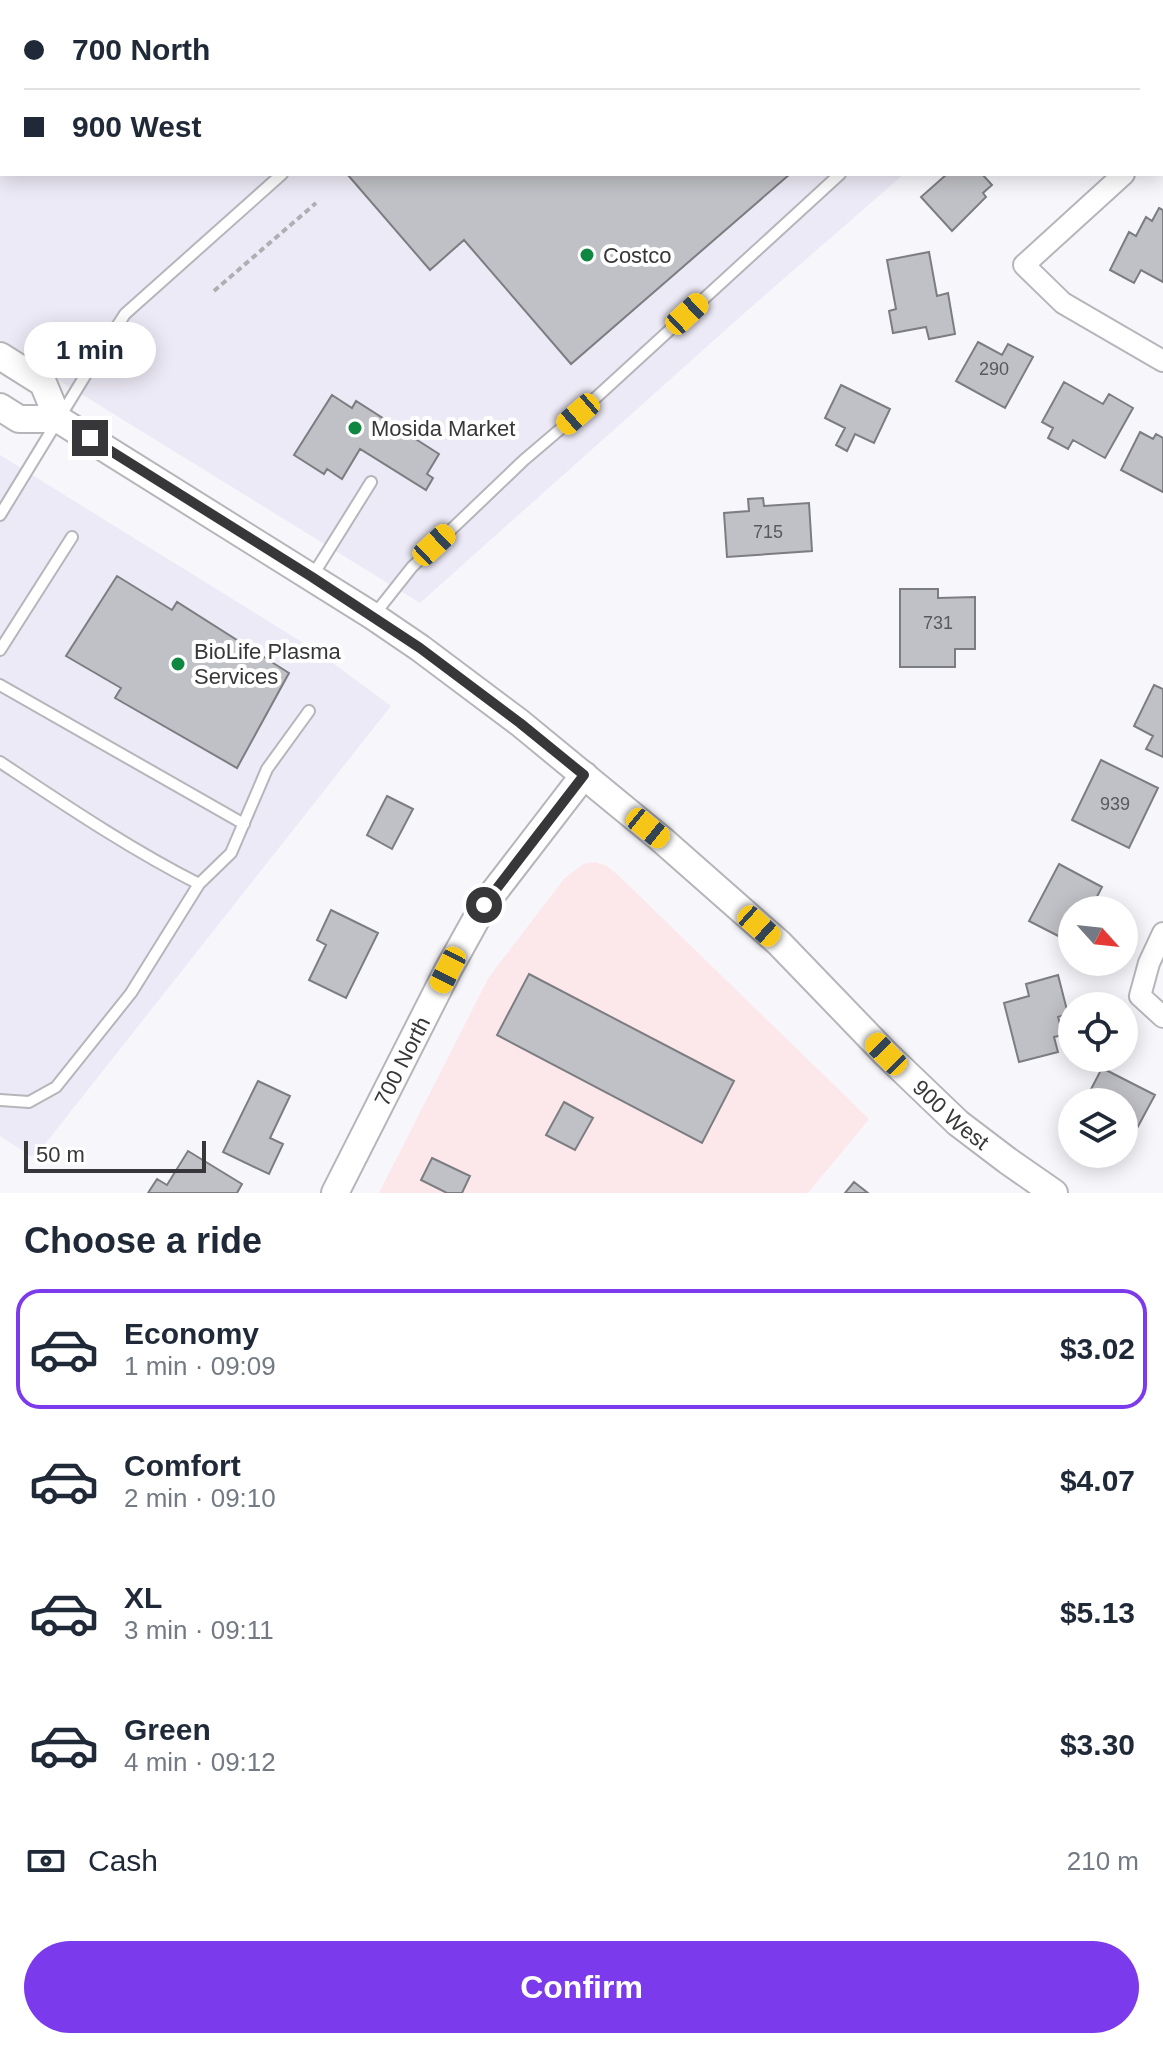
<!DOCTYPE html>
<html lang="en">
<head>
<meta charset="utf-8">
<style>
  :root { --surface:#fff; --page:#f2f2f3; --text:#1f2937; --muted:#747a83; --line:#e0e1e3; --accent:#7c3aed }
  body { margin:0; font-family:Arial,sans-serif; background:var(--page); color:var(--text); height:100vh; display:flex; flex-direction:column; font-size:30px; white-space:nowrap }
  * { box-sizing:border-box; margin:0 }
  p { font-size:26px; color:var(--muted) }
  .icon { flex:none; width:44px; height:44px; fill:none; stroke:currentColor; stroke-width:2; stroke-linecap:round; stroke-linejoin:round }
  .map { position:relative; height:1193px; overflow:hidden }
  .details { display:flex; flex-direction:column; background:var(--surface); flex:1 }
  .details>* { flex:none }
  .top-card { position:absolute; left:0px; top:0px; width:1164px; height:176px; box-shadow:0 4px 20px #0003; display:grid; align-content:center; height:176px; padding:0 24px; background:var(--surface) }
  .needle { width:52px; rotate:117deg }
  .tools { position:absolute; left:1058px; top:896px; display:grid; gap:16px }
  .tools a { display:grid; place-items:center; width:80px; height:80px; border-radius:50%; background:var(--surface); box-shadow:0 4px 20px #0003; font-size:40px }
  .scale { position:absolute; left:24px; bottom:20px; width:182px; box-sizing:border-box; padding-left:8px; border:4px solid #373638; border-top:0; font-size:22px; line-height:28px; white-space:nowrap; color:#373638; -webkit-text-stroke:6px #fff; paint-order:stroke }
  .end { position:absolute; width:36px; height:36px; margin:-18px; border:10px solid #373638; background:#fff; box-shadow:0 0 0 4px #fff }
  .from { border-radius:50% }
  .bubble { position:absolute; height:56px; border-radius:28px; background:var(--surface); box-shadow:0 4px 20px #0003; font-size:26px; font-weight:700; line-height:56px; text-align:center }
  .car { position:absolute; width:24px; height:48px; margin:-24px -12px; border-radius:10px; box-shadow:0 0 6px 2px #0007; background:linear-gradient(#f5c518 24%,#345 0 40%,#f5c518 0 76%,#345 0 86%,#f5c518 0) }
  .top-card b { display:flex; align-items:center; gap:28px; height:76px; font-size:30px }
  .top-card b+b { border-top:2px solid var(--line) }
  .top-card i { width:20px; height:20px; background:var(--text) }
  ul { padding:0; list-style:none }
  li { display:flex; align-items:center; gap:24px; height:120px; margin:0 16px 12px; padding:0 8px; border:4px solid transparent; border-radius:24px }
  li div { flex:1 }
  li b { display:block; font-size:30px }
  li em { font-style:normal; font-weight:700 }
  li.active { border-color:var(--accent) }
  li>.icon { width:72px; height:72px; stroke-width:1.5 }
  h2 { padding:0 24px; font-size:36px; line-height:96px }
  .pay { display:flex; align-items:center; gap:20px; height:88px; padding:0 24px; font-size:30px }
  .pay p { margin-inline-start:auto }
  .cta { display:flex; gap:16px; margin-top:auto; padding:16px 24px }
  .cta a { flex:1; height:92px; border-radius:48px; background:var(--accent); color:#fff; font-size:32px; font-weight:700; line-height:92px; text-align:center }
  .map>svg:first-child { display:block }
</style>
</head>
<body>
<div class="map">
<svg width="1163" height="1193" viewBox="0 0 1163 1193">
  <rect width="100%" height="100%" fill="#f7f6fb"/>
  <path fill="#edeaf7" d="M0 0H1105L1102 2H2V174H904L749 309 420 603 0 344Z
    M0 455 318 652 391 706 34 1158 0 1136Z"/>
  <path fill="#fce7ea" d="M595 862 607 866 619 876 869 1119 808 1193H379L489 977 564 879 583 864Z"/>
  <path fill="#c0c1c6" stroke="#7c7d81" stroke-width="2" d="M438 0H927L928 2H435Z
    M347 174H790L571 364 464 240 430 270Z
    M947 174H982L992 185 983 193 986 197 952 231 921 197Z
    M1159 208 1163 210V282L1141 270 1134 283 1110 270 1129 232 1136 236 1146 217 1152 221Z
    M929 252 937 296 948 293 955 334 929 339 926 327 893 333 889 311 896 309 887 260Z
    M978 342 1002 355 1008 344 1033 357 1005 408 956 381Z
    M1064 382 1103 404 1109 394 1133 408 1105 458 1073 440 1068 449 1048 438 1053 428 1042 422Z
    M841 385 890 409 874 443 855 434 847 451 836 445 845 428 825 418Z
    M332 395 352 408 356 401 439 454 427 474 433 478 426 490 360 449 342 479 327 469 324 474 294 455Z
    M1140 432 1153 439 1156 434 1163 438V492L1121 470Z
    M763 498 764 506 809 503 812 551 727 557 724 513 749 511 748 499Z
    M117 576 172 610 177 602 289 673 237 768 115 698 121 688 66 656Z
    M900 589H938V598L975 597V649H955V667H900Z
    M1154 685 1163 689V757L1146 749 1153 736 1134 726Z
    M1101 760 1158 788 1129 848 1072 820Z
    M387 796 413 809 392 849 367 835Z
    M1059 864 1102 887 1090 910H1072V943L1029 921Z
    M331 910 378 933 346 998 309 980 326 945 317 940Z
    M529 974 734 1081 702 1143 497 1035Z
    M1058 975 1068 1014 1058 1017 1063 1035 1054 1037 1058 1052 1019 1062 1004 1003 1029 996 1026 984Z
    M1102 1068 1155 1095 1135 1132 1124 1127V1102H1101L1102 1099 1089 1093Z
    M258 1081 290 1096 270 1138 283 1144 269 1174 223 1152Z
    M564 1102 593 1118 575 1150 546 1135Z
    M188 1151 242 1184 237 1193H148L157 1179 167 1185Z
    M432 1158 470 1176 462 1193H447L421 1180Z
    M854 1182 868 1193H845Z"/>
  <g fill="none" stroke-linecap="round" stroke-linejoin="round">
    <defs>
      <path id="service" d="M944 0 946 2
        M1041 0 1042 2
        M341 2 344 0
        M1052 2 1055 0
        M0 515 91 366 125 314 282 174
        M313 575 371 482
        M374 615 412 567 524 460 578 414 840 174
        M0 650 72 537
        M0 685 244 824
        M0 762C65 805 130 849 199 884L231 853 267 769 309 711
        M0 1100 29 1102 56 1087 131 993 199 884"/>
      <path id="minor" d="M1162 139 1163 138
        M1124 174 1024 265 1063 303 1163 361
        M1163 933 1149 963 1140 996 1163 1017"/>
      <g id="tertiary">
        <path d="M0 356 43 383 58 419"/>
        <path id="s1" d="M0 407 19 419H58L373 616 420 648 520 723 661 839 779 943 886 1054 958 1123 1008 1161 1054 1193"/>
        <path id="s2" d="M335 1193 448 970 484 905 584 775"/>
      </g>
    </defs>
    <use href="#service" stroke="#b6b5ba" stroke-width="14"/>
    <use href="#minor" stroke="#b6b5ba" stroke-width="24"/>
    <use href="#tertiary" stroke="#b6b5ba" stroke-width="30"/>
    <path stroke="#afaeb2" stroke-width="4" stroke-dasharray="6 4" stroke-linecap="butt" d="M214 291 316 203"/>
    <use href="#service" stroke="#fff" stroke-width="10"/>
    <use href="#minor" stroke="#fff" stroke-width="20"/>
    <use href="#tertiary" stroke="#fff" stroke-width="26"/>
  </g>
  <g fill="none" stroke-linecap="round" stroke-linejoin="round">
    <path stroke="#373638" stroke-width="10" d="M90 438 312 577 420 648 520 723 584 775 484 905"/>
  </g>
  <g fill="#108741" stroke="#fff" stroke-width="3">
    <circle cx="587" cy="255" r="8"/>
    <circle cx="355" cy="428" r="8"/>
    <circle cx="178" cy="664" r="8"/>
  </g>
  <g text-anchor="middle" stroke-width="8" stroke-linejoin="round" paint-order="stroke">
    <g font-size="18" fill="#59595c">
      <text x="994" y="375">290</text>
      <text x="768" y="538">715</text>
      <text x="938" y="629">731</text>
      <text x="1115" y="810">939</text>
    </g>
    <g font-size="22" fill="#373638" stroke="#fff" text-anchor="start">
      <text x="603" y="263">Costco</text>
      <text x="371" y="436">Mosida Market</text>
      <text x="194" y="659">BioLife Plasma<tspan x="194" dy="25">Services</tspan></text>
    </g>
    <g font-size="22" fill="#373638" stroke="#fff">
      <text dy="8" stroke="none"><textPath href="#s2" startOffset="148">700 North</textPath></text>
      <text dy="8" stroke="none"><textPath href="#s1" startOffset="1198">900 West</textPath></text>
    </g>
  </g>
</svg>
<div class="tools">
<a><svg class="needle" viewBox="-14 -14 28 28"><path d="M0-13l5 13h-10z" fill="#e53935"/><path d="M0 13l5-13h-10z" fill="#747a83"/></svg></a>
<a><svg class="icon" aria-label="locate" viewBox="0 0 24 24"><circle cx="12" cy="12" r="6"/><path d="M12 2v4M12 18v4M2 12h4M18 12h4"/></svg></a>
<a><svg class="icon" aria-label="layers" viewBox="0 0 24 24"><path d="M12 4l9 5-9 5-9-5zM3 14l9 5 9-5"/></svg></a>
</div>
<div class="scale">50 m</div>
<i class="end from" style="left:484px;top:905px"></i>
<i class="end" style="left:90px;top:438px"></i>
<div class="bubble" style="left:24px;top:322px;width:132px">1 min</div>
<i class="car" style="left:687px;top:314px;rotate:47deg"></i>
<i class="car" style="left:578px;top:414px;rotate:229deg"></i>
<i class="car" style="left:434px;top:545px;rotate:47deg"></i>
<i class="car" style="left:648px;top:828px;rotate:129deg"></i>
<i class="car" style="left:759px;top:926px;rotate:132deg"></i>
<i class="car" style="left:448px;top:970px;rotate:207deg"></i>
<i class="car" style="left:886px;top:1054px;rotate:316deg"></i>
<div class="top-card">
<b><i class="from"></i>700 North</b>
<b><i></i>900 West</b>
</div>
</div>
<section class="details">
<h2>Choose a ride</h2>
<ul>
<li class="active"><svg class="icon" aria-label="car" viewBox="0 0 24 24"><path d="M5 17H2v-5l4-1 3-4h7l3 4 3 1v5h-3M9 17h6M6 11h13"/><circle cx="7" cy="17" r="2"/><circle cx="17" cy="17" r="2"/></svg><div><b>Economy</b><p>1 min · 09:09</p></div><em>$3.02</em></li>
<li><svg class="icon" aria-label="car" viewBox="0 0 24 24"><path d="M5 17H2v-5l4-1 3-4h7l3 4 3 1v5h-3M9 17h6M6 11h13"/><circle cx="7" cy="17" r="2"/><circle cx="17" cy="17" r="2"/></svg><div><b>Comfort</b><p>2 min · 09:10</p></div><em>$4.07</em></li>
<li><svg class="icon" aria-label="car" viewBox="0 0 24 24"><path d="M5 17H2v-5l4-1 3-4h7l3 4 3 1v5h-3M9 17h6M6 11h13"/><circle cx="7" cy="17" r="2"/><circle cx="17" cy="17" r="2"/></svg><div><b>XL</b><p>3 min · 09:11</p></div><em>$5.13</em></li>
<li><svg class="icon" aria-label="car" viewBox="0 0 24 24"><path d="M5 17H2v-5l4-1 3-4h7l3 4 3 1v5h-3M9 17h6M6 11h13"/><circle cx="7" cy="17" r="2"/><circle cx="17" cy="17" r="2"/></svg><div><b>Green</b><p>4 min · 09:12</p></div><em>$3.30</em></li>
</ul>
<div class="pay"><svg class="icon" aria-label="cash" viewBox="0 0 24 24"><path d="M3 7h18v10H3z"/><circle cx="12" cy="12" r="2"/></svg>Cash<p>210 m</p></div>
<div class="cta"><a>Confirm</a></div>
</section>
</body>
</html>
